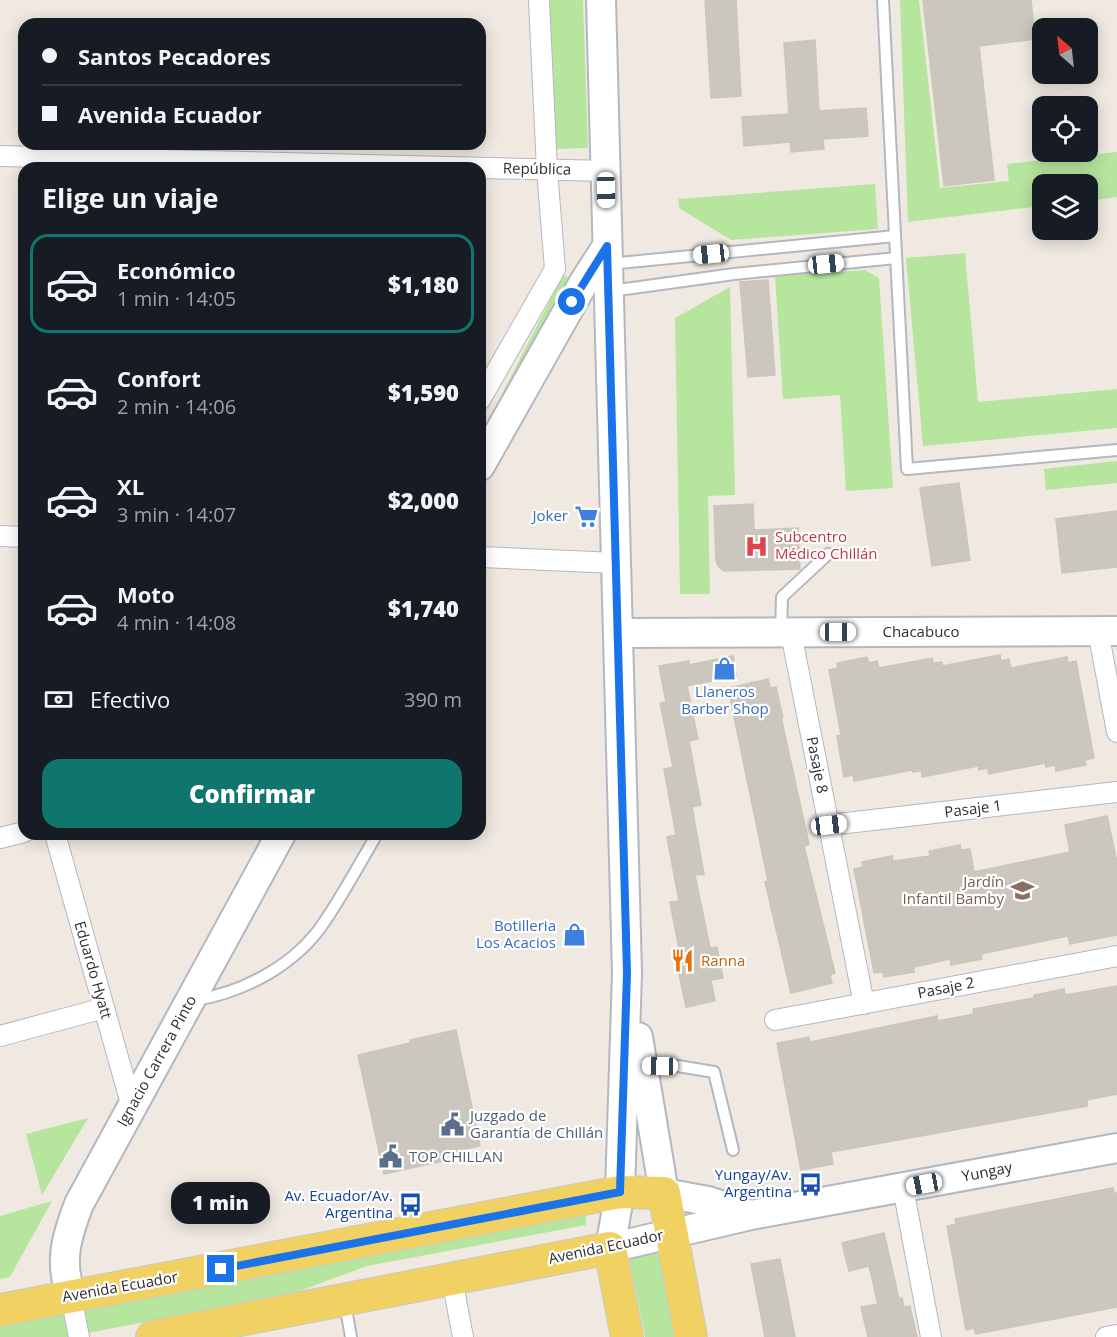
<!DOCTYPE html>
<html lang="es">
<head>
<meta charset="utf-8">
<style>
  :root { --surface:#171b24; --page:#20242c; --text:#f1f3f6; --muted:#9ea1a6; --line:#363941; --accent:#0f766e }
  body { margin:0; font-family:"Open Sans",sans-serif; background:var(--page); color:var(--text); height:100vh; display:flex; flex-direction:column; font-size:22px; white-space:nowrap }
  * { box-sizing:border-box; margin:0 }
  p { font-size:20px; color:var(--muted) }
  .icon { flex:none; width:33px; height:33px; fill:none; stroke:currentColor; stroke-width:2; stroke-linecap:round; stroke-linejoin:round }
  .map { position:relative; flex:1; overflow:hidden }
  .details { position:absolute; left:18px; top:162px; width:468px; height:678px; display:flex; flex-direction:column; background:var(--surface); border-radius:18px; box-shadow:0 3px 15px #0003 }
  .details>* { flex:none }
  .top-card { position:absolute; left:18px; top:18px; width:468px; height:132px; border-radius:18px; box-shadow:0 3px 15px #0003; display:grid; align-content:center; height:132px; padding:0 24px; background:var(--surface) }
  .needle { width:39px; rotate:332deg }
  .fabs { position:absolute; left:1032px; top:18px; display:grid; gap:12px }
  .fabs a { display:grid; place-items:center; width:66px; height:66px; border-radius:12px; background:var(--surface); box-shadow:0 3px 15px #0003; font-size:30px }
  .end { position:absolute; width:27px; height:27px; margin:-14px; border:8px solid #1a73e8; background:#fff; box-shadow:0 0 0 3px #fff }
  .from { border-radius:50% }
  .bubble { position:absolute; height:42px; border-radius:18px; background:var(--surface); box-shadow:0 3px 15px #0003; font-size:20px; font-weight:800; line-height:42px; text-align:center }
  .car { position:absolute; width:18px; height:36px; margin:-18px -9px; border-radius:8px; box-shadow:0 0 4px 2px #0007; background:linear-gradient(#fff 24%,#345 0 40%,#fff 0 76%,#345 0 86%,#fff 0) }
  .top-card b { display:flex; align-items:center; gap:21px; height:57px; font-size:22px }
  .top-card b+b { border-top:2px solid var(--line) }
  .top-card i { width:15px; height:15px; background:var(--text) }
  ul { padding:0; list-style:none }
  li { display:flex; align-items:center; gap:18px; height:99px; margin:0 12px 9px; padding:0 12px; border:3px solid transparent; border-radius:18px }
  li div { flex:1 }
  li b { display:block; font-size:22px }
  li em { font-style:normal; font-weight:800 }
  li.active { border-color:var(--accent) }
  li>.icon { width:54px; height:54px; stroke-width:1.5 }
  h2 { padding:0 24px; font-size:27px; line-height:72px }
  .pay { display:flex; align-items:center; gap:15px; height:66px; padding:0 24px; font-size:22px }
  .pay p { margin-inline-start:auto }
  .button { display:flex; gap:12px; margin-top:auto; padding:12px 24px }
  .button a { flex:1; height:69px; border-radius:18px; background:var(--accent); color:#fff; font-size:24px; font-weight:800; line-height:69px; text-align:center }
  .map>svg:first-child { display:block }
</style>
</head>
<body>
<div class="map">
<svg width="1117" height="1337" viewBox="0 0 1117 1337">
  <rect width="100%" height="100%" fill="#efe9e1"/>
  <path fill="#b6e59e" d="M548 0H583L588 148 553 149Z
    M900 0H919L940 188 1009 181 1007 164 1117 152V197L1088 201V184H1042V206L908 222Z
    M875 184 878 229 731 240 679 208 678 199Z
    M965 253 978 402 1117 389V428L923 446 906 258Z
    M865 270 879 278 893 488 846 491 840 395 783 399 775 276Z
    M563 275 573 280 480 437Z
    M730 287 735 495 708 496 710 594H680L675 318Z
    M1117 461V483L1046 490 1044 469Z
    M88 1118 42 1195 26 1134Z
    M52 1201 10 1277 0 1279V1216Z
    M586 1208V1225L367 1266 291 1294 67 1337H0V1322Z
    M663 1250 680 1337H645L629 1257Z"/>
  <path fill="#cbc7bf" stroke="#cbc5ba" stroke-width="1.5" d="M705 0H736L741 96 711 98Z
    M923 0H1031L1035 39 979 46 994 180 944 186Z
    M815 40 819 111 866 108 868 136 823 139 824 149 791 152 790 142 744 146 742 117 789 114 784 43Z
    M768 280 775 375 748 377 740 282Z
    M959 483 970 560 932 566 920 488Z
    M753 504 754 530 798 528 800 569 724 571 719 567 716 561 714 506Z
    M1117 511V567L1062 573 1056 519Z
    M1000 655 1001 661 1009 659 1011 668 1067 657 1068 663 1076 661 1094 758 1085 760 1086 765 1056 771 1055 765 1046 767 1045 763 989 774 987 768 979 770 978 766 922 777V771L913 772 912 770 854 781 853 775 844 777 837 736 841 735 829 670 838 668 837 663 867 657 869 663 877 661 879 668 932 658 933 663 942 662V666Z
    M733 656 737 676 687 686 698 739 689 741 701 805 692 807 704 874 695 875 710 948 717 947 723 978 711 980 715 1001 686 1007 675 955 680 954 670 902 679 901 667 837 676 835 664 769 673 767 660 703 666 702 659 666 689 661V665Z
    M768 679 770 688 776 687 779 701 783 717H781L809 844 804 846 835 973 830 975 832 983 791 993 765 882 768 881 728 688Z
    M1107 816 1117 862V935L1070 944 1068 936 981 954 982 959 951 965 950 959 914 967V972L884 977 883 972 874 973 854 869 863 867 862 862 892 856 893 861 930 856 929 851 960 845 961 850 970 849 974 872 1070 852 1065 825Z
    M1117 986V1094L1087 1100V1106L831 1152 833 1164 801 1170 777 1043 809 1037 810 1042 937 1016 938 1021 974 1014 973 1009 1034 998V995L1064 989 1065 995Z
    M456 1030 480 1146 441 1154 443 1161 384 1174 358 1055 410 1043V1040Z
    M1113 1188 1114 1193H1117V1307L976 1334 974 1328 966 1330 947 1226 956 1224 955 1219Z
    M884 1233 899 1299 902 1298 904 1307 910 1306 917 1337H868L861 1307 878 1304 869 1266 849 1271 842 1243Z
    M780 1259 795 1337H765L751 1264Z"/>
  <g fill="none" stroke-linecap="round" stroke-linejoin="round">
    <defs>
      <path id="lane" d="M883 0 907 469 1117 450
        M609 264 895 236
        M611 291 734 274 896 258
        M781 632 782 597 828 554
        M195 1000C245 992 297 964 325 921 344 893 360 863 377 834
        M645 1065 678 1066 714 1072 733 1150
        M345 1303 351 1337"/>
      <path id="street" d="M0 156 606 171
        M480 400 555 269 547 170 539 0
        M0 536 24 537
        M480 557 616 563
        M1098 631 1117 732
        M791 633 864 1004
        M829 825 1117 792
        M55 834 132 1107
        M0 838 24 832
        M775 1020 1117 956
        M0 1036 104 1008
        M903 1188 931 1337
        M452 1279 463 1337
        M71 1296 79 1337
        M1106 1337 1117 1335"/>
      <path id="secondary" d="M601 0 627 973 620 1192 610 1248 751 1215 1117 1148
        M480 466 584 282 607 246
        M618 633 1117 631
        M638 1037 664 1193 708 1201 751 1215
        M71 1296C59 1261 66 1238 79 1204L281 834"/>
      <path id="primary" d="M0 1310 620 1192 664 1193 691 1337
        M152 1337 610 1248 627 1337"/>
    </defs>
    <use href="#lane" stroke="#b4b7c1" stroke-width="14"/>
    <use href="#street" stroke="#b4b7c1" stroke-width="22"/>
    <use href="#secondary" stroke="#b4b7c1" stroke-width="32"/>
    <use href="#primary" stroke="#c9c9c9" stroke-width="34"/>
    <use href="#lane" stroke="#fff" stroke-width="10"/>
    <use href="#street" stroke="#fff" stroke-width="20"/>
    <use href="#secondary" stroke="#fff" stroke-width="28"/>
    <use href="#primary" stroke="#f2d163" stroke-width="32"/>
  </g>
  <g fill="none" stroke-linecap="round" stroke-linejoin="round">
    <path stroke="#1a73e8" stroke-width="8" d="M221 1269 620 1192 627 973 607 246 572 302"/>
  </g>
  <defs>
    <symbol id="supermarket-bare" viewBox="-9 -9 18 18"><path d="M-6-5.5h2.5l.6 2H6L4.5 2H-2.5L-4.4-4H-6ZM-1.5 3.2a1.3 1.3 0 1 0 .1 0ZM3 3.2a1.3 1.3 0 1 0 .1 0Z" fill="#3f7fe0" stroke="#fff" stroke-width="2.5" paint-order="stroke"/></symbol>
    <symbol id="hospital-bare" viewBox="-9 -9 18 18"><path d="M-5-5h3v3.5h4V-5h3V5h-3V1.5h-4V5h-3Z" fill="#e0444e" stroke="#fff" stroke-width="2.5" paint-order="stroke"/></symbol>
    <symbol id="shop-bare" viewBox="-9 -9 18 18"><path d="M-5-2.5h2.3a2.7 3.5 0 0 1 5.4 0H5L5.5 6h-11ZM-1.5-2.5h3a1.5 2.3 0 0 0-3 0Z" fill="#3f7fe0" stroke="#fff" stroke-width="2.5" paint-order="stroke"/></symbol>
    <symbol id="school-bare" viewBox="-9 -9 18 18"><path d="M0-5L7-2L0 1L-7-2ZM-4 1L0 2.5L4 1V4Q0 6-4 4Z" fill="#8d6e63" stroke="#fff" stroke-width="2.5" paint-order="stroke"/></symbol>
    <symbol id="restaurant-bare" viewBox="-9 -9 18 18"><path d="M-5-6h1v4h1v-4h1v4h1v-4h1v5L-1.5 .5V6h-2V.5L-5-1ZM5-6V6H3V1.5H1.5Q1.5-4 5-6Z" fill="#e8710a" stroke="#fff" stroke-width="2.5" paint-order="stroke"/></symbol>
    <symbol id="civic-bare" viewBox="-9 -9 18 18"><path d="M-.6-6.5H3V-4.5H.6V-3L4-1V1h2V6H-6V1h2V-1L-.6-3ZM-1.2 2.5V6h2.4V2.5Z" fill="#5c6f8a" stroke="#fff" stroke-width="2.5" paint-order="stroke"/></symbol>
    <symbol id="bus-bare" viewBox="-9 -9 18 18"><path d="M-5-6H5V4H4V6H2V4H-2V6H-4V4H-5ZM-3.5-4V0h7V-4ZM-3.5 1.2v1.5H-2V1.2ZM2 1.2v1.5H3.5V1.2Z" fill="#1a4fb4" stroke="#fff" stroke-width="2.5" paint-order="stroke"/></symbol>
  </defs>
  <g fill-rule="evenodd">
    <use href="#supermarket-bare" x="570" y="500" width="33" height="33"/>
    <use href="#hospital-bare" x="740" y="530" width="33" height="33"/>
    <use href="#shop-bare" x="708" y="652" width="33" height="33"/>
    <use href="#school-bare" x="1006" y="874" width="33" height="33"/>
    <use href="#shop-bare" x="558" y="918" width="33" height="33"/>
    <use href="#restaurant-bare" x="666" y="944" width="33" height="33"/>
    <use href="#civic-bare" x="436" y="1108" width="33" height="33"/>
    <use href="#civic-bare" x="374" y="1140" width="33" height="33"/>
    <use href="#bus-bare" x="794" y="1168" width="33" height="33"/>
    <use href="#bus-bare" x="394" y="1188" width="33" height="33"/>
  </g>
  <g text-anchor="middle" stroke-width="4.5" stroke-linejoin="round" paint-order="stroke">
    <g font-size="15" fill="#2e2e2e" stroke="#fff">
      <text transform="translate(537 169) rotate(1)" y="5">República</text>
      <text x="921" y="637">Chacabuco</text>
      <text transform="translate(817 765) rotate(79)" y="5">Pasaje 8</text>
      <text transform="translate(973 809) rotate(-7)" y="5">Pasaje 1</text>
      <text transform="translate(93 970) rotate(74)" y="5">Eduardo Hyatt</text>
      <text transform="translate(946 988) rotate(-11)" y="5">Pasaje 2</text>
      <text transform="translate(157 1061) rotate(-61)" y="5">Ignacio Carrera Pinto</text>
      <text transform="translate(987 1172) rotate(-11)" y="5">Yungay</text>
      <text transform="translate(606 1247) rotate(-12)" y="5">Avenida Ecuador</text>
      <text transform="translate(120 1287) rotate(-10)" y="5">Avenida Ecuador</text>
    </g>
    <g font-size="15" fill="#366cbe" stroke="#fff" text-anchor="end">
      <text x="568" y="521">Joker</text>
      <text x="725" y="697" text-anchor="middle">Llaneros<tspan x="725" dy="17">Barber Shop</tspan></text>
      <text x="556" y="931">Botilleria<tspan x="556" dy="17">Los Acacios</tspan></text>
    </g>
    <g font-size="15" fill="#be3a42" stroke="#fff" text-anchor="start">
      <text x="775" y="542">Subcentro<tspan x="775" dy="17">Médico Chillán</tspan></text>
    </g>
    <g font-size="15" fill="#785e54" stroke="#fff" text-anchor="end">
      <text x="1004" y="887">Jardín<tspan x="1004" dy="17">Infantil Bamby</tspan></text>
    </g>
    <g font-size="15" fill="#c56008" stroke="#fff" text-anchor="start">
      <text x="701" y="966">Ranna</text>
    </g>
    <g font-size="15" fill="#4e5e75" stroke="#fff" text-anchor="start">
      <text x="470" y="1121">Juzgado de<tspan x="470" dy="17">Garantía de Chillán</tspan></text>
      <text x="409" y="1162">TOP CHILLAN</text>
    </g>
    <g font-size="15" fill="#164399" stroke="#fff" text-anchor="end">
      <text x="792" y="1180">Yungay/Av.<tspan x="792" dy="17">Argentina</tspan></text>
      <text x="393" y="1201">Av. Ecuador/Av.<tspan x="393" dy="17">Argentina</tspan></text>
    </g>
  </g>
</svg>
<div class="fabs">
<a><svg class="needle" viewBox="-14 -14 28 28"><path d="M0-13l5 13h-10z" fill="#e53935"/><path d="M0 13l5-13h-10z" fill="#9ea1a6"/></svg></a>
<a><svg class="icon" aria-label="locate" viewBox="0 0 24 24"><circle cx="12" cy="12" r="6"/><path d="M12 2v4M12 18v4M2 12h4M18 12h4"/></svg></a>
<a><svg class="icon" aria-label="layers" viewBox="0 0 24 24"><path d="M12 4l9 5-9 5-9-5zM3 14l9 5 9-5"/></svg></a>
</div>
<i class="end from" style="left:572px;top:302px"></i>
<i class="end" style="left:221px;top:1269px"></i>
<div class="bubble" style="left:171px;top:1182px;width:99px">1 min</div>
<i class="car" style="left:606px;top:190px;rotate:179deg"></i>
<i class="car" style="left:711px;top:254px;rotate:264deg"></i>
<i class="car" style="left:826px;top:264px;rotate:84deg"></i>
<i class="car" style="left:838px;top:632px;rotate:90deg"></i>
<i class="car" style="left:829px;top:825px;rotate:83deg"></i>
<i class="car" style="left:660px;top:1066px;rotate:271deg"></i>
<i class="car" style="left:924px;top:1184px;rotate:259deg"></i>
<div class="top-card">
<b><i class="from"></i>Santos Pecadores</b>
<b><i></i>Avenida Ecuador</b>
</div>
<section class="details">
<h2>Elige un viaje</h2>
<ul>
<li class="active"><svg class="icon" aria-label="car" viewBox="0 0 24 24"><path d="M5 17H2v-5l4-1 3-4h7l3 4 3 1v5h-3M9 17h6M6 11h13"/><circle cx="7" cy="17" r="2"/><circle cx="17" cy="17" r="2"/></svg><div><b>Económico</b><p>1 min · 14:05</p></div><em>$1,180</em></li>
<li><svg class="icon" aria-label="car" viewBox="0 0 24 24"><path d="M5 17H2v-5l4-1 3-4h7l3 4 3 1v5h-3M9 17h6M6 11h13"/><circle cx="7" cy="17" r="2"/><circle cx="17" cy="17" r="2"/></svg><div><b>Confort</b><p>2 min · 14:06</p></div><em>$1,590</em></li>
<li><svg class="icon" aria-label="car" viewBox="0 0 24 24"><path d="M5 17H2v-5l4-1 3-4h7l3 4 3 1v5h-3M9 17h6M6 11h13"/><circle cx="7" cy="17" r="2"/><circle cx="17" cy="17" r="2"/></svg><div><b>XL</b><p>3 min · 14:07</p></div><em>$2,000</em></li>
<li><svg class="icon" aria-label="car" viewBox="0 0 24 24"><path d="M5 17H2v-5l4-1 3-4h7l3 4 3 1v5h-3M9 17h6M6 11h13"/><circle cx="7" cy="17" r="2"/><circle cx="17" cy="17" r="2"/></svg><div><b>Moto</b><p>4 min · 14:08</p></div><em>$1,740</em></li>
</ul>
<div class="pay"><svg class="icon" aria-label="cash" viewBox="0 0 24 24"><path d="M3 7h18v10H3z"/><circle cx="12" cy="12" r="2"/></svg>Efectivo<p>390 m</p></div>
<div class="button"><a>Confirmar</a></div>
</section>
</div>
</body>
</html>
